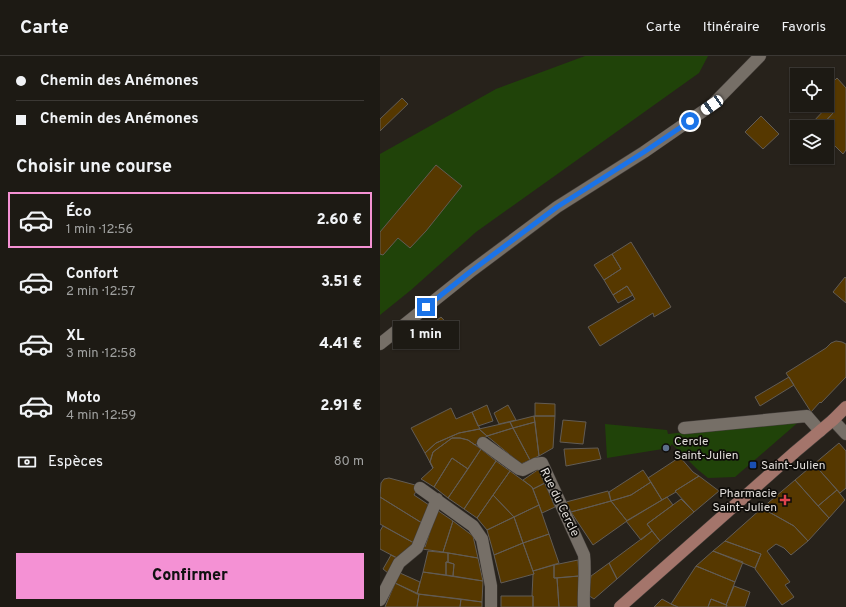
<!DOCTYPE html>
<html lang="fr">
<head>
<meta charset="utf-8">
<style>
  :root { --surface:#1d1a14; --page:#2a2722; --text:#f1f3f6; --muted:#a0a1a0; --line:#3b3834; --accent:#f491d4 }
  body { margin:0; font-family:Overpass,sans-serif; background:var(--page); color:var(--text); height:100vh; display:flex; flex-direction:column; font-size:15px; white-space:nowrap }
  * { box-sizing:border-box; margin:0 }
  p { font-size:13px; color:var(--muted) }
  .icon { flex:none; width:22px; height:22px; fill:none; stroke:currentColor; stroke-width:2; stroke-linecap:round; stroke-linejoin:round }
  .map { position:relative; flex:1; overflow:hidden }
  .details { display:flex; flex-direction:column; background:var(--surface); width:380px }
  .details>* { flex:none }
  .hud { display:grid; align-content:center; height:88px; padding:0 16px; background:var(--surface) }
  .buttons { position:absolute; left:410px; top:12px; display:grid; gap:8px }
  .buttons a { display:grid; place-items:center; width:44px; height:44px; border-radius:0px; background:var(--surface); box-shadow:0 1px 3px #0004,0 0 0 1px var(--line); font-size:20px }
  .end { position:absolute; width:18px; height:18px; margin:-9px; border:5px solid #1a73e8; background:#fff; box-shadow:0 0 0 2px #fff }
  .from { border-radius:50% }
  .bubble { position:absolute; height:28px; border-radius:0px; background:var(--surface); box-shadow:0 1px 3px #0004,0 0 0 1px var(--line); font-size:13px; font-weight:800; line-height:28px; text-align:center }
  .car { position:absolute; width:12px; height:24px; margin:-12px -6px; border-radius:5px; box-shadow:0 0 3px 1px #0007; background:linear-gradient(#fff 24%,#345 0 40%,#fff 0 76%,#345 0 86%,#fff 0) }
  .hud b { display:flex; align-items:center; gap:14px; height:38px; font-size:15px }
  .hud b+b { border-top:1px solid var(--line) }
  .hud i { width:10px; height:10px; background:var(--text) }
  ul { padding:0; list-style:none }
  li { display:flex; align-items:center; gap:12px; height:56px; margin:0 8px 6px; padding:0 8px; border:2px solid transparent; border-radius:0px }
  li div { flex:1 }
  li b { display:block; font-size:15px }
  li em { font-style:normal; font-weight:800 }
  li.on { border-color:var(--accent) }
  li>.icon { width:36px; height:36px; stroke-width:1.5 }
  h2 { padding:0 16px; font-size:18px; line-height:48px }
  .pay { display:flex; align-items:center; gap:10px; height:44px; padding:0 16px; font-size:15px }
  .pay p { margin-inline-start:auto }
  .cta { display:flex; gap:8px; margin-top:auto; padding:8px 16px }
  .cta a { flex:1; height:46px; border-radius:0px; background:var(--accent); color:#111; font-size:16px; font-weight:800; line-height:46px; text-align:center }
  header { display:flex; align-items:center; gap:24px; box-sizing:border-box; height:56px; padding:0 20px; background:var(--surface); border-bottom:1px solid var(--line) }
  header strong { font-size:19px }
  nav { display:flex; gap:22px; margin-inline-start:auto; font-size:14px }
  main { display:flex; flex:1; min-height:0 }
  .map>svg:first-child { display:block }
</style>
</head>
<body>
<header>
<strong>Carte</strong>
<nav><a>Carte</a><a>Itinéraire</a><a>Favoris</a></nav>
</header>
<main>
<section class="details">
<div class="hud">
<b><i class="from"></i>Chemin des Anémones</b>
<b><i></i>Chemin des Anémones</b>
</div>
<h2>Choisir une course</h2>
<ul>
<li class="on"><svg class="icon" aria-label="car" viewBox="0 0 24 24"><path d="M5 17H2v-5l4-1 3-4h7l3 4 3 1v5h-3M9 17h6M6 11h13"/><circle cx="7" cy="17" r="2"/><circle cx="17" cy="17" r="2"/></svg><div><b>Éco</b><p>1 min · 12:56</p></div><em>2.60 €</em></li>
<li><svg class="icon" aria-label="car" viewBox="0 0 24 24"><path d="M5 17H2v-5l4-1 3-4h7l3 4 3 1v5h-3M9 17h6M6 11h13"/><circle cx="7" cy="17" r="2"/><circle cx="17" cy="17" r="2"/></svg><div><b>Confort</b><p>2 min · 12:57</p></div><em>3.51 €</em></li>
<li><svg class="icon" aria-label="car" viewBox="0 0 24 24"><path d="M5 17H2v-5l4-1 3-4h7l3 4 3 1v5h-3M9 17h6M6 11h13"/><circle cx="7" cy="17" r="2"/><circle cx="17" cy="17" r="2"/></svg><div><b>XL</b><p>3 min · 12:58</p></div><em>4.41 €</em></li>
<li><svg class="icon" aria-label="car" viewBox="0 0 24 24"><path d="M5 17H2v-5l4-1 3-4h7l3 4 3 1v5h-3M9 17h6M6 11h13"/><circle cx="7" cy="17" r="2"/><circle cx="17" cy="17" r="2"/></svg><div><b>Moto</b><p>4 min · 12:59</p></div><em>2.91 €</em></li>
</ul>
<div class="pay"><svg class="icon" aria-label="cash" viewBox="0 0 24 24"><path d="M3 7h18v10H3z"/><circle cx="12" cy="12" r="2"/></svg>Espèces<p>80 m</p></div>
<div class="cta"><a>Confirmer</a></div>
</section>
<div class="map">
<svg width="466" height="551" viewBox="0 0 466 551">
  <rect width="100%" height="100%" fill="#27221b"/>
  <path fill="#204309" d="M205 0H328L319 17 96 176 31 234 0 259V98L116 33Z
    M422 363 355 421 328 422 317 413 292 388 289 392 227 402 225 368 287 374 288 378Z"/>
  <path fill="#563800" stroke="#625c55" d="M457 22 466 32V94L463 98 447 82V71H440L453 57 445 49H447V32Z
    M22 42 28 48 0 75V63Z
    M447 51 453 57 440 71H436L432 67Z
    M381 60 399 78 383 93 365 76Z
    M56 109 82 130 46 175 30 192 18 182 3 199 0 198V176Z
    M251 186 291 251 274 261 273 257 220 290 208 271 255 243 247 230 233 239 224 224 241 213 232 198Z
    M232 198 241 213 224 224 214 209Z
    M465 221 466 222V247L453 236Z
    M247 230 253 239 238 247 233 239Z
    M61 261 79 280 64 291 47 272Z
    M456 285 462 286 466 288V321L441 347 440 346 431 356 406 317 446 292 451 287Z
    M409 321 414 329 380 350 375 341Z
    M155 347 175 348V360H155Z
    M107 349 113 365 98 370 92 356Z
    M128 349 136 364 119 368 114 357Z
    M71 352 76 363 92 356 100 373 79 377 56 387 45 397 31 372Z
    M154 360 155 366 133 372 130 366Z
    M154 360H175L173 392 159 400Z
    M183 364 206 366 203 388 180 386Z
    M130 366 133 372 107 380 99 373Z
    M155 366 159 400 150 404 133 372Z
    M133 372 150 404 141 408 107 380Z
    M99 373 107 380 95 389 88 384 80 382H72L53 396 50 406 53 412 45 397 56 387 79 377Z
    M72 382H80L88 384 101 393 88 413 72 402 54 431 41 423 53 412 50 406 53 396Z
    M459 387 466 395V432L460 437 434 408Z
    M218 392 221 403 186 410 184 393Z
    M101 393 116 405 84 453 68 442Z
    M300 401 313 416 319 420 295 435 296 436 282 444 268 422Z
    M72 402 88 413 68 442 54 431Z
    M116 405 130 415 97 462 84 453Z
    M434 408 457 434 438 450 415 424Z
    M159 413 165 427 153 433 152 431 143 424Z
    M263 414 271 426 251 439 231 445 229 436Z
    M130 415 152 431 159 449 134 461 113 439Z
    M319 420 339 435 314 456 295 435Z
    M9 422 39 430 34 439 49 449 42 467 0 441 1 427 4 423Z
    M415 424 449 462 428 485 414 470 382 452Z
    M271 426 282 444 247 465 231 445 251 439Z
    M165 427 175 451 162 457 153 433Z
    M457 434 465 444 449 462 438 450Z
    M228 435 231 445 191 456 186 446Z
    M113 439 134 461 107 474 97 462Z
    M0 441 42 467 34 487 0 468Z
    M287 441 293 449 267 468 272 475 261 484 246 465Z
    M301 443 314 456 280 485 267 468Z
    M231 445 247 465 213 489 191 456Z
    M159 449 169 478 143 487 134 461Z
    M382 452 414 470 428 485 411 499 404 492 396 488 387 495 410 526 405 529 414 541 402 549 375 513 381 498 345 485Z
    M57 454 73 465 63 496 42 493 44 490 45 491Z
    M134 461 143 487 114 499 107 474Z
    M73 465 93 480 98 502 63 496Z
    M3 470 34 487 17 502 0 493V475Z
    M272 475 280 485 237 523 229 507Z
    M169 478 179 507 153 515 143 487Z
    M345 485 381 498 375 512 333 495Z
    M143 487 154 518 121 527 114 499Z
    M48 495 68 497V506H66V519L43 516Z
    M333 495 363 506 355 526 316 510Z
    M68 497 98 502 103 525 73 520 74 508 68 506Z
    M11 499 17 502 8 517 3 513Z
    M198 504 199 520 174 522V509Z
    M66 506 74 508 73 520 66 519Z
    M229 507 237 523 214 543 208 539 211 520Z
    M174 509V522H177L179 551H153V540H152L153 518H154L153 515Z
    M316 510 355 526 346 549 331 543 328 551H298L291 548Z
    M43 516 103 525 102 546 37 538Z
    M20 517 40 526 37 538 15 527Z
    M199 520 198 551H179L177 522Z
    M15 527 39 538 37 551H5Z
    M354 530 370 536 365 551H346L347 549H346Z
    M39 538 81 543 80 551H37Z
    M121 540H153V551H121Z
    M81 543 102 546V551H80Z
    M282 543 291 548 298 551H274Z
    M331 543 347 549 346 551H328Z"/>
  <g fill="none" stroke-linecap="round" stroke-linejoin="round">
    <defs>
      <path id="minor" d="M0 288 90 216 177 151 264 96 332 49 380 0
        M453 364 466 378
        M304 372 427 360 440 375
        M103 387 139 413 143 414 155 408 162 407 204 499C206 516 203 533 204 551
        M40 432 93 470 102 483 111 530V551
        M0 544 19 507 37 492 57 443"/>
      <path id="major" d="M240 551 415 396 453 364 466 351"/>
    </defs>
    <use href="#minor" stroke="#423d39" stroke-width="13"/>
    <use href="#major" stroke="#423d39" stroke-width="13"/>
    <use href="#minor" stroke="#766f67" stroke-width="12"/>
    <use href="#major" stroke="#a4756b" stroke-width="12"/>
  </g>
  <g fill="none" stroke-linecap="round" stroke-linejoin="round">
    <path stroke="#1a73e8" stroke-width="5" d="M46 251 90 216 177 151 264 96 310 65"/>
  </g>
  <circle fill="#5c6f8a" stroke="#0e0c09" stroke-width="1.5" cx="286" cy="392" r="4"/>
  <rect fill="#1a4fb4" stroke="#0e0c09" stroke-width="1.5" x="369" y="405" width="8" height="8" rx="2"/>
  <path fill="#e0444e" stroke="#0e0c09" stroke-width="1.5" d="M403 438h4v4h4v4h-4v4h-4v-4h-4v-4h4z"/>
  <g text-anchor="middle" stroke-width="3.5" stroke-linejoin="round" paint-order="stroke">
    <g font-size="12" fill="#e1ddd9" stroke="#0e0c09" text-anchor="start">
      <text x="294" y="389">Cercle<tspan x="294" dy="14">Saint-Julien</tspan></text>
      <text x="381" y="413">Saint-Julien</text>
      <text x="397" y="441" text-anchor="end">Pharmacie<tspan x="397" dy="14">Saint-Julien</tspan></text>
    </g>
    <g font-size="12" fill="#e1ddd9" stroke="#0e0c09">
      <text transform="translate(180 446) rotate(64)" y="4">Rue du Cercle</text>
    </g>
  </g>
</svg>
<div class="buttons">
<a><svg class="icon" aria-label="locate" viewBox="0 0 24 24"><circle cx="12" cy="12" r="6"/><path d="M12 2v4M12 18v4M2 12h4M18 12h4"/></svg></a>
<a><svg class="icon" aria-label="layers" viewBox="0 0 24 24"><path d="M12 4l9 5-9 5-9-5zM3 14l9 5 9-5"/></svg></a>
</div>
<i class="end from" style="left:310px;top:65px"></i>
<i class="end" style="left:46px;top:251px"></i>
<div class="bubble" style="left:13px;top:265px;width:66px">1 min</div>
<i class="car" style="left:332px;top:49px;rotate:236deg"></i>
</div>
</main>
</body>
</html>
